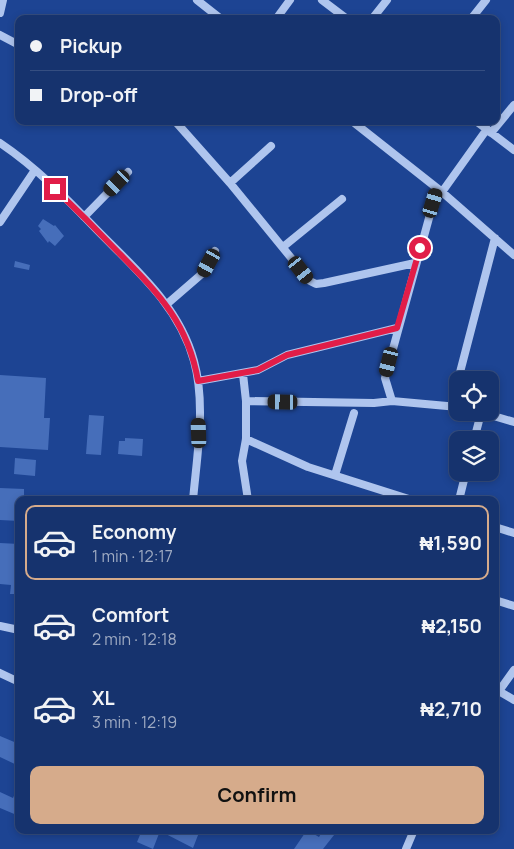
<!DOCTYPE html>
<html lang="en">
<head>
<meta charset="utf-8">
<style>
  :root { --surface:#16336e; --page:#1f3b73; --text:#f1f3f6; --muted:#9eaac2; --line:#354e81; --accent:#d6ab8b }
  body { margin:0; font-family:Manrope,sans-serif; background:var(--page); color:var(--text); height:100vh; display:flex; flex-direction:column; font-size:19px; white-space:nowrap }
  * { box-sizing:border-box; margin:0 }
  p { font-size:16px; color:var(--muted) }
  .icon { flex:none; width:28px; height:28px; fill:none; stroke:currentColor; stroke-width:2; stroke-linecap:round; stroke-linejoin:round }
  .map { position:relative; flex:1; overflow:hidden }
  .drawer { position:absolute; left:15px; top:496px; width:484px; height:338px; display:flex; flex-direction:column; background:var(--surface); border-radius:10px; box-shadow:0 2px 8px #0003,0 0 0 1px var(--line) }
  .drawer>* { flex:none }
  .guide { position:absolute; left:15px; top:15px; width:485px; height:110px; border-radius:10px; box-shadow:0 2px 8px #0003,0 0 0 1px var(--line); display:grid; align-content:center; height:110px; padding:0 15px; background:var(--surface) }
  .tools { position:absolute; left:449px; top:371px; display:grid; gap:10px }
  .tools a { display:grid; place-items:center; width:50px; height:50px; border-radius:10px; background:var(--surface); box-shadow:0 2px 8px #0003,0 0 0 1px var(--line); font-size:25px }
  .end { position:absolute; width:22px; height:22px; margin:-11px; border:6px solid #e11d48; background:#fff; box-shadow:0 0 0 2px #fff }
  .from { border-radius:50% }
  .car { position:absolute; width:15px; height:30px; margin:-15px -8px; border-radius:6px; box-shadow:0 0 4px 1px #0007; background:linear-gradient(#222 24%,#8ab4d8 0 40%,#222 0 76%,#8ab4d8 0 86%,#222 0) }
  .guide b { display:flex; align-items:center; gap:18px; height:48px; font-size:19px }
  .guide b+b { border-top:1px solid var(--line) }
  .guide i { width:12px; height:12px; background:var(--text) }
  ul { padding:9px 0 0; list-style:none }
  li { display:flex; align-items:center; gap:15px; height:75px; margin:0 10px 8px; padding:0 5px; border:2px solid transparent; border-radius:10px }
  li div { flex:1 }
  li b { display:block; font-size:19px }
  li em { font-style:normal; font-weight:700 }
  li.on { border-color:var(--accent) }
  li>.icon { width:45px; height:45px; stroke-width:1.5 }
  .button { display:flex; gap:10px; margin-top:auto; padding:10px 15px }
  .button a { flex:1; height:58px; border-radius:10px; background:var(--accent); color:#111; font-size:20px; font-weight:700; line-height:58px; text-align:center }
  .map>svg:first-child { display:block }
</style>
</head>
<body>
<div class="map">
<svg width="514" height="849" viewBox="0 0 514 849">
  <rect width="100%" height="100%" fill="#1d4493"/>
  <path fill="#466eba" d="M43 219 54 226 55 225 64 236 55 246 49 241 48 243 39 231 41 229 38 226Z
    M15 261 30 265 29 270 14 267Z
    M0 375 46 378 44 418H50L48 450 0 447Z
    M89 415 104 416 101 455 86 454Z
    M125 438 143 439 142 456 118 454 119 441H125Z
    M15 458 36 460 35 476 14 474Z
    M0 488 24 489V500H19V521L0 520Z
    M0 543 19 544V594H10L11 585 0 584Z
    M0 736 19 744V766L0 757Z
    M19 784V816L0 808V792L13 798Z
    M142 830 178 832 179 830H200L193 848 160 831 153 849 137 842Z
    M307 830 319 837 323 830H338L323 849H294Z"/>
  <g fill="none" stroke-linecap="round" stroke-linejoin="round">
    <path stroke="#afc5ee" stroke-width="8" d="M197 0 221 19
      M322 0 347 19
      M0 13 3 0
      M276 19 290 0
      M372 19 387 0
      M471 19 486 0
      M0 35 19 45
      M175 121 230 183 310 281 316 284 324 283 415 263
      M352 121 442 192 514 255
      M476 121 514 150
      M491 133 514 105
      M0 143C36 167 66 198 96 229 134 268 179 305 194 361 206 405 197 455 193 500
      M230 183 271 146
      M442 192 487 129
      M84 217 128 172
      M0 222 35 170
      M283 247 342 199
      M167 304 204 272 215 251
      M243 374 246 401V439L242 461 248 500
      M458 380 495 238
      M198 381 258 370 287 355 397 328
      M246 401 374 403 392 401 458 407
      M392 401 385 378 437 189
      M451 406 458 382
      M480 412 514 422
      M246 439 308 467 412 500
      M474 440 481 413
      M335 475 354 413
      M459 500 466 472
      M495 527 514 533
      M495 600 514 606
      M0 626 19 630
      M0 673 19 682
      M497 690 514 700
      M499 691 514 670
      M406 849 414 830"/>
  </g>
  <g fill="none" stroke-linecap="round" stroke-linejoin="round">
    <path stroke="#e11d48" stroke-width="6" d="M55 189C76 209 97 230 117 251 157 292 188 322 198 381L258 370 287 355 397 328 420 248"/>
  </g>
</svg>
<div class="tools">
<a><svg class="icon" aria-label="locate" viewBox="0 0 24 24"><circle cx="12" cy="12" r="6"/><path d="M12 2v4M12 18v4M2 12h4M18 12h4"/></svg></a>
<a><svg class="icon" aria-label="layers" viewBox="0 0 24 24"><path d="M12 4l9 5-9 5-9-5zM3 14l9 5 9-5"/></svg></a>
</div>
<i class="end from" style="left:420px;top:248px"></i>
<i class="end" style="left:55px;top:189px"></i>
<i class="car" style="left:117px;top:183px;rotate:224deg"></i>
<i class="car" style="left:433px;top:203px;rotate:17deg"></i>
<i class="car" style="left:209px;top:263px;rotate:209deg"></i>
<i class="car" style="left:301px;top:270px;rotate:142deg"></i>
<i class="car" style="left:389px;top:362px;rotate:194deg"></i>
<i class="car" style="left:283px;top:402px;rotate:271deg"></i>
<i class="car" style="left:199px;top:433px;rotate:358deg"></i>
<div class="guide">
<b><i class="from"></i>Pickup</b>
<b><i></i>Drop-off</b>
</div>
<section class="drawer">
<ul>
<li class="on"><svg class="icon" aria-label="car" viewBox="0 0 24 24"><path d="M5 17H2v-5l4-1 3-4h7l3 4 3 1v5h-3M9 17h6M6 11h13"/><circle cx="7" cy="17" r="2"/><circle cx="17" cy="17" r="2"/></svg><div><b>Economy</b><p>1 min · 12:17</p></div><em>₦1,590</em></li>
<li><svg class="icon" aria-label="car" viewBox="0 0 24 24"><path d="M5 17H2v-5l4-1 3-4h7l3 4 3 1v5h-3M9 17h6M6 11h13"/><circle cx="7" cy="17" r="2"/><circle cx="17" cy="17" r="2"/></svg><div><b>Comfort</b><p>2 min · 12:18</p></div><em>₦2,150</em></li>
<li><svg class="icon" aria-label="car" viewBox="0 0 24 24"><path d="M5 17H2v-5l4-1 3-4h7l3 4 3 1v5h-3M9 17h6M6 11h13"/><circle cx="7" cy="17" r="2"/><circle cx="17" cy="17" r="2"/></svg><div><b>XL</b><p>3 min · 12:19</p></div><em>₦2,710</em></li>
</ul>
<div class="button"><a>Confirm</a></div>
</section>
</div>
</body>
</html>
